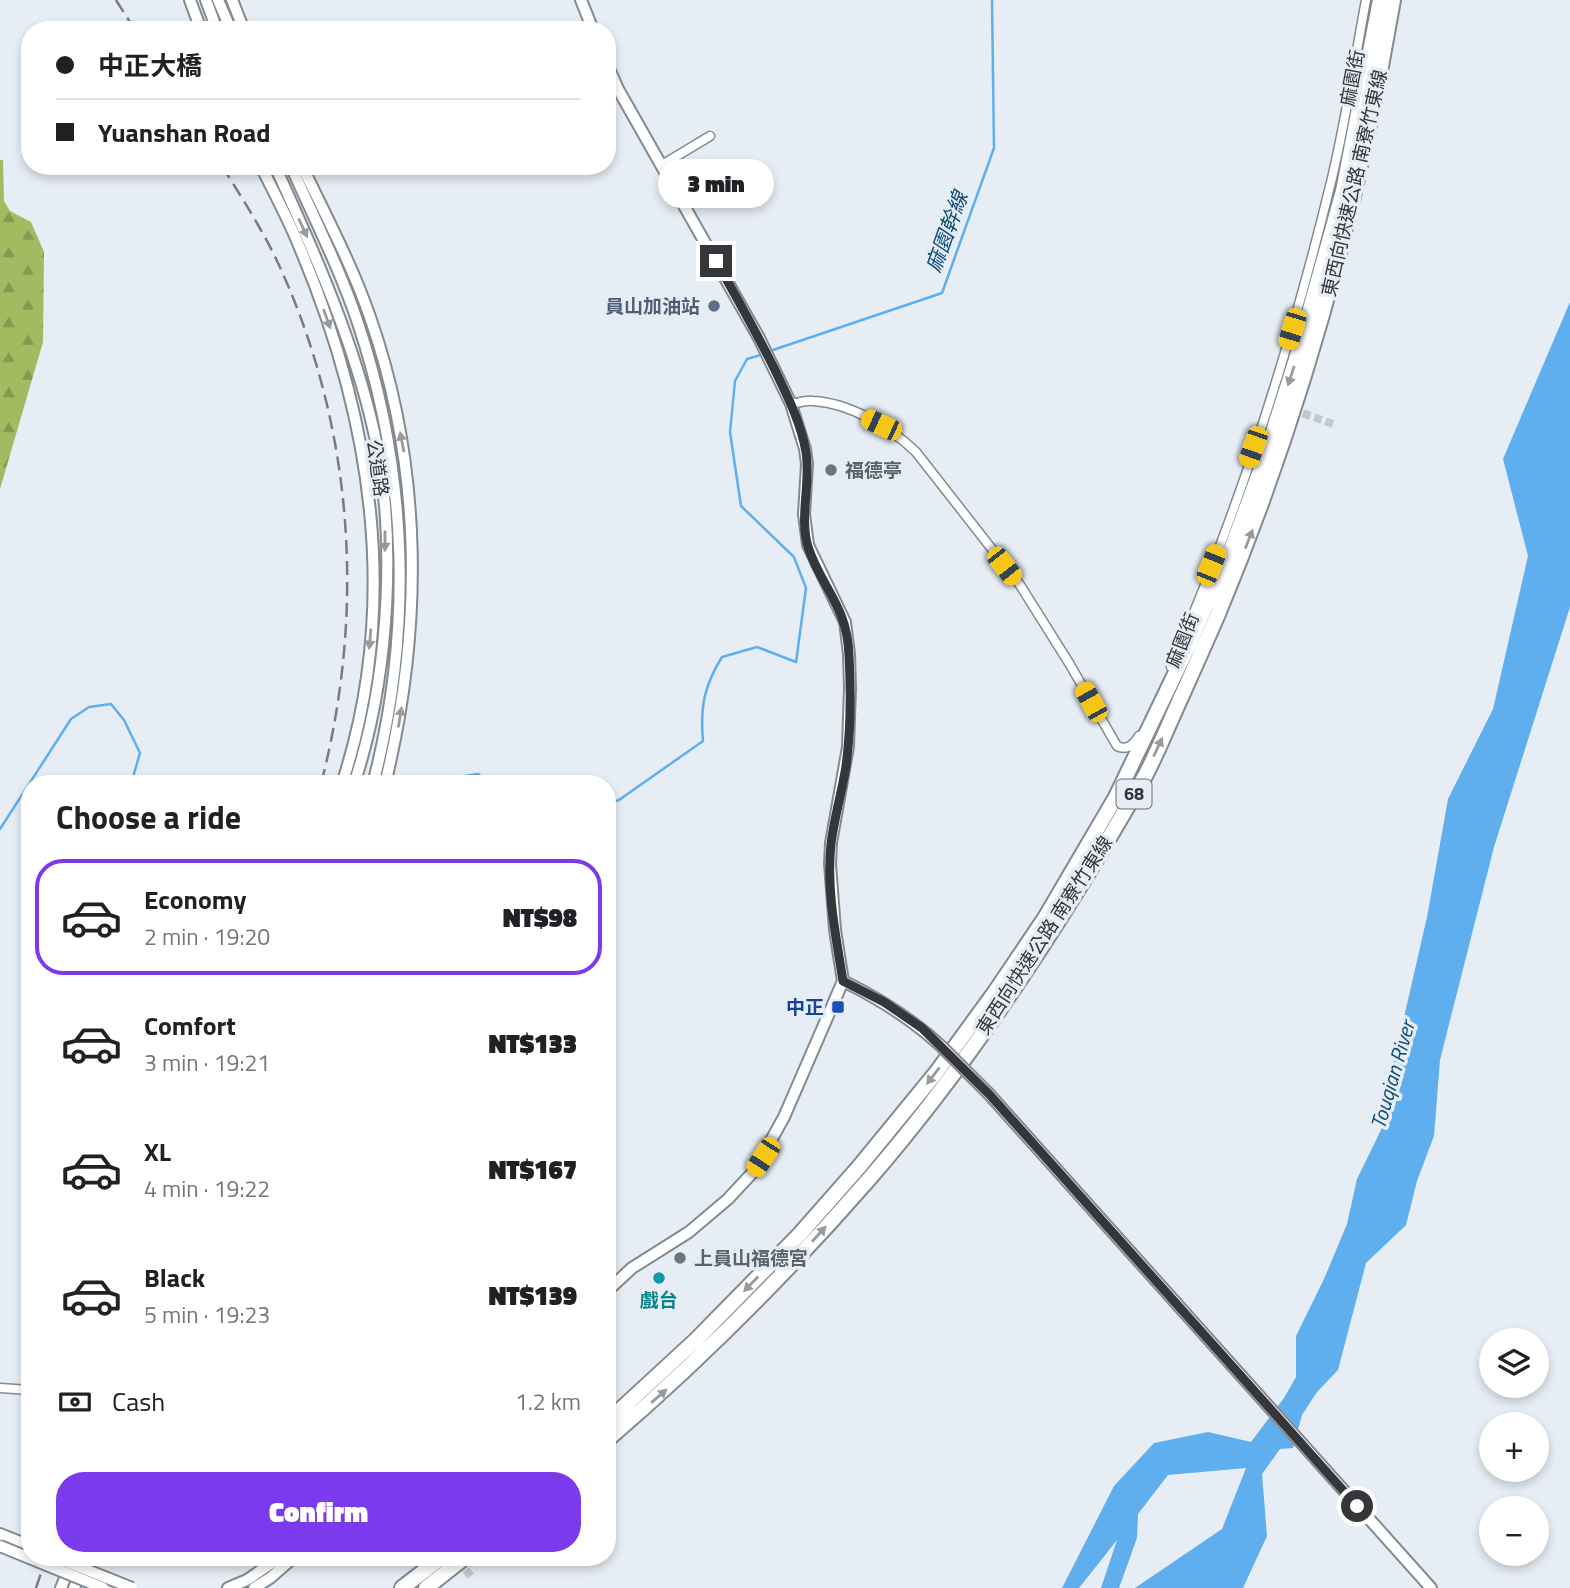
<!DOCTYPE html>
<html lang="en">
<head>
<meta charset="utf-8">
<style>
  :root { --surface:#fff; --page:#f2f2f2; --text:#202124; --muted:#757577; --line:#e0e0e0; --accent:#7c3aed }
  body { margin:0; font-family:"Titillium Web","Noto Sans TC",sans-serif; background:var(--page); color:var(--text); height:100vh; display:flex; flex-direction:column; font-size:26px; white-space:nowrap }
  * { box-sizing:border-box; margin:0 }
  p { font-size:23px; color:var(--muted) }
  .icon { flex:none; width:38px; height:38px; fill:none; stroke:currentColor; stroke-width:2; stroke-linecap:round; stroke-linejoin:round }
  .map { position:relative; flex:1; overflow:hidden }
  .panel { position:absolute; left:21px; top:775px; width:595px; height:791px; display:flex; flex-direction:column; background:var(--surface); border-radius:28px; box-shadow:0 4px 10px #0003 }
  .panel>* { flex:none }
  .hud { position:absolute; left:21px; top:21px; width:595px; height:154px; border-radius:28px; box-shadow:0 4px 10px #0003; display:grid; align-content:center; height:154px; padding:0 35px; background:var(--surface) }
  .tools { position:absolute; left:1479px; top:1328px; display:grid; gap:14px }
  .tools a { display:grid; place-items:center; width:70px; height:70px; border-radius:50%; background:var(--surface); box-shadow:0 4px 10px #0003; font-size:35px }
  .end { position:absolute; width:32px; height:32px; margin:-16px; border:9px solid #343639; background:#fff; box-shadow:0 0 0 4px #fff }
  .from { border-radius:50% }
  .bubble { position:absolute; height:49px; border-radius:24px; background:var(--surface); box-shadow:0 4px 10px #0003; font-size:23px; font-weight:800; line-height:49px; text-align:center }
  .car { position:absolute; width:21px; height:42px; margin:-21px -10px; border-radius:9px; box-shadow:0 0 5px 2px #0007; background:linear-gradient(#f5c518 24%,#345 0 40%,#f5c518 0 76%,#345 0 86%,#f5c518 0) }
  .hud b { display:flex; align-items:center; gap:24px; height:66px; font-size:26px }
  .hud b+b { border-top:2px solid var(--line) }
  .hud i { width:18px; height:18px; background:var(--text) }
  ul { padding:0; list-style:none }
  li { display:flex; align-items:center; gap:21px; height:116px; margin:0 14px 10px; padding:0 21px; border:4px solid transparent; border-radius:28px }
  li div { flex:1 }
  li b { display:block; font-size:26px }
  li em { font-style:normal; font-weight:800 }
  li.current { border-color:var(--accent) }
  li>.icon { width:63px; height:63px; stroke-width:1.5 }
  h2 { padding:0 35px; font-size:32px; line-height:84px }
  .pay { display:flex; align-items:center; gap:18px; height:77px; padding:0 35px; font-size:26px }
  .pay p { margin-inline-start:auto }
  .button { display:flex; gap:14px; margin-top:auto; padding:14px 35px }
  .button a { flex:1; height:80px; border-radius:28px; background:var(--accent); color:#fff; font-size:28px; font-weight:800; line-height:80px; text-align:center }
  .map>svg:first-child { display:block }
</style>
</head>
<body>
<div class="map">
<svg width="1570" height="1588" viewBox="0 0 1570 1588">
  <defs>
    <pattern id="forest-firs" width="22" height="20" patternUnits="userSpaceOnUse" patternTransform="scale(1.75)"><rect width="22" height="20" fill="#a2bb60"/><path d="M5 1l3.5 6h-7zM16 11l3.5 6h-7z" fill="#859950"/></pattern>
  </defs>
  <rect width="100%" height="100%" fill="#e6edf4"/>
  <path fill="url(#forest-firs)" d="M0 160H3L4 201 10 211 31 222 44 252 43 342 0 489Z"/>
  <path fill="#5fafef" d="M1570 302V607L1494 847 1440 1060 1434 1136 1417 1181 1406 1225 1366 1263 1338 1370 1317 1392 1302 1415 1293 1448 1280 1449 1262 1474 1267 1536 1243 1588H1135L1222 1529 1246 1468 1168 1475 1138 1514 1137 1538 1119 1588H1101L1117 1540 1079 1588H1062L1114 1486 1154 1443 1208 1432 1251 1442 1284 1398 1296 1377V1336L1324 1279 1347 1224 1357 1179 1381 1130 1391 1074 1427 917 1448 799 1493 709 1528 556 1503 459Z"/>
  <g fill="none" stroke-linecap="round" stroke-linejoin="round">
    <path stroke="#5fafef" stroke-width="2.5" d="M770 351 942 293 994 148 992 0
      M449 784 452 778 478 774 492 784
      M607 804 619 800 703 741C700 707 704 686 722 657L757 647 796 662 806 588 794 557 741 506 730 432 735 381 747 359 764 354
      M0 829 71 719 89 707 111 704 124 720 140 753 131 784"/>
    <path stroke="#c2c8cf" stroke-width="8" stroke-dasharray="8 4" stroke-linecap="butt" d="M1269 401 1333 424
      M459 1560 472 1578"/>
    <defs>
      <path id="street" d="M662 165 710 136
        M791 404C798 403 806 400 813 401 850 403 890 427 916 452L1020 585 1069 663 1117 746C1127 751 1133 745 1139 736
        M1171 667C1239 511 1292 343 1332 178 1346 119 1355 59 1366 0
        M0 1388 30 1390"/>
      <path id="secondary" d="M190 0 201 30
        M206 0 217 30
        M218 0 231 30
        M232 0 244 30
        M581 0 593 30
        M607 64 618 89 759 338 791 404 805 449 807 464 804 514 808 545 845 622 849 654 850 688 848 747 831 843 830 864 835 930 843 981 784 1117 754 1171 728 1199 689 1232 632 1268 607 1291
        M261 166C274 193 289 220 300 248 372 419 401 604 342 784
        M275 166C312 247 348 328 370 415 399 527 390 675 354 784
        M291 166C314 218 340 269 358 323 408 473 413 631 373 784
        M302 166C326 216 352 265 370 317 423 469 423 629 385 784
        M843 981C880 999 912 1019 942 1047
        M989 1094 1431 1588
        M0 1534 30 1546
        M61 1588 73 1558
        M74 1588 86 1558
        M228 1588 247 1580 279 1558
        M254 1588 270 1578 293 1558"/>
      <path id="highway" d="M607 1422 696 1340 800 1234 859 1167 936 1073 995 992 1045 918 1116 797 1189 645 1233 544 1264 460 1296 359 1343 191 1380 0
        M607 1440C701 1359 788 1272 869 1179 974 1058 1066 915 1145 776 1154 759 1162 740 1170 722 1186 686 1202 651 1218 614 1300 417 1357 211 1393 0
        M402 1588 441 1558
        M426 1588 464 1558"/>
    </defs>
    <use href="#street" stroke="#838a90" stroke-width="11"/>
    <use href="#secondary" stroke="#838a90" stroke-width="14"/>
    <use href="#highway" stroke="#838a90" stroke-width="18"/>
    <use href="#street" stroke="#fff" stroke-width="8"/>
    <use href="#secondary" stroke="#fff" stroke-width="10"/>
    <use href="#highway" stroke="#fff" stroke-width="14"/>
    <path stroke="#787c81" stroke-width="2.5" stroke-dasharray="14 7" stroke-linecap="butt" d="M116 0 135 30
      M222 166C242 198 262 229 278 263 354 427 366 610 321 784
      M36 1588 46 1558"/>
    <defs>
      <path id="secondary-bridge" d="M942 1047 989 1094
        M0 1546 103 1588
        M57 1558 132 1588"/>
    </defs>
    <use href="#secondary-bridge" stroke="#838a90" stroke-width="14" stroke-linecap="butt"/>
    <use href="#secondary-bridge" stroke="#fff" stroke-width="10"/>
  </g>
  <defs><path id="oneway-solid" d="M-6-.8H1V-3.2L6.5 0L1 3.2V.8H-6Z" transform="scale(1.75)"/></defs>
  <g fill="#9a9a9c">
    <use href="#oneway-solid" transform="translate(303 228) rotate(65)"/>
    <use href="#oneway-solid" transform="translate(327 319) rotate(70)"/>
    <use href="#oneway-solid" transform="translate(1291 376) rotate(108)"/>
    <use href="#oneway-solid" transform="translate(402 442) rotate(-101)"/>
    <use href="#oneway-solid" transform="translate(1249 539) rotate(-69)"/>
    <use href="#oneway-solid" transform="translate(385 541) rotate(90)"/>
    <use href="#oneway-solid" transform="translate(370 639) rotate(95)"/>
    <use href="#oneway-solid" transform="translate(400 717) rotate(-81)"/>
    <use href="#oneway-solid" transform="translate(1158 747) rotate(-65)"/>
    <use href="#oneway-solid" transform="translate(933 1076) rotate(128)"/>
    <use href="#oneway-solid" transform="translate(819 1234) rotate(-48)"/>
    <use href="#oneway-solid" transform="translate(751 1284) rotate(134)"/>
    <use href="#oneway-solid" transform="translate(659 1396) rotate(-41)"/>
  </g>
  <g fill="none" stroke-linecap="round" stroke-linejoin="round">
    <path stroke="#343639" stroke-width="9" d="M716 261C736 296 756 332 774 368 787 395 801 423 806 452 811 484 799 516 808 547 822 589 847 605 849 655 851 691 851 729 846 766 842 792 834 818 831 844 826 889 836 937 843 981L884 1002 922 1028 989 1094 1357 1506"/>
  </g>
  <circle fill="#5c6f8a" stroke="#e6edf4" stroke-width="2.5" cx="714" cy="306" r="7"/>
  <g fill="#6b7280" stroke="#e6edf4" stroke-width="2.5">
    <circle cx="831" cy="470" r="7"/>
    <circle cx="680" cy="1258" r="7"/>
  </g>
  <rect fill="#1a4fb4" stroke="#e6edf4" stroke-width="2.5" x="831" y="1000" width="14" height="14" rx="3.5"/>
  <circle fill="#0f9aa8" stroke="#e6edf4" stroke-width="2.5" cx="659" cy="1278" r="7"/>
  <g text-anchor="middle" stroke-width="7" stroke-linejoin="round" paint-order="stroke">
    <rect fill="#e6edf4" stroke="#696d71" stroke-width="2" x="1116.5" y="779.5" width="35" height="29" rx="5"/>
    <g font-size="18" font-weight="bold" fill="#343639">
      <text x="1134" y="800">68</text>
    </g>
    <g font-size="19" fill="#343639" stroke="#e6edf4">
      <text transform="translate(1352 78) rotate(-79)" y="7">麻園街</text>
      <text transform="translate(1354 183) rotate(-77)" y="7">東西向快速公路 南寮竹東線</text>
      <text transform="translate(378 468) rotate(82)" y="7">公道路</text>
      <text transform="translate(1182 640) rotate(-68)" y="7">麻園街</text>
      <text transform="translate(1044 935) rotate(-57)" y="7">東西向快速公路 南寮竹東線</text>
    </g>
    <g font-size="19" font-weight="bold" fill="#4e5e75" stroke="#e6edf4" text-anchor="end">
      <text x="700" y="313">員山加油站</text>
    </g>
    <g font-size="19" font-weight="bold" fill="#5b616d" stroke="#e6edf4" text-anchor="start">
      <text x="845" y="477">福德亭</text>
      <text x="694" y="1265">上員山福德宮</text>
    </g>
    <g font-size="19" font-weight="bold" fill="#164399" stroke="#e6edf4" text-anchor="end">
      <text x="824" y="1014">中正</text>
    </g>
    <g font-size="19" font-weight="bold" fill="#0d838f" stroke="#e6edf4">
      <text x="659" y="1307">戲台</text>
    </g>
    <g font-size="21" font-style="italic" fill="#0e4b75" stroke="#e6edf4">
      <text transform="translate(947 232) rotate(-70)" y="7">麻園幹線</text>
      <text transform="translate(1393 1075) rotate(-74)" y="7">Touqian River</text>
    </g>
  </g>
</svg>
<div class="tools">
<a><svg class="icon" aria-label="layers" viewBox="0 0 24 24"><path d="M12 4l9 5-9 5-9-5zM3 14l9 5 9-5"/></svg></a>
<a>+</a>
<a>−</a>
</div>
<i class="end from" style="left:1357px;top:1506px"></i>
<i class="end" style="left:716px;top:261px"></i>
<div class="bubble" style="left:658px;top:159px;width:116px">3 min</div>
<i class="car" style="left:1292px;top:329px;rotate:197deg"></i>
<i class="car" style="left:881px;top:425px;rotate:295deg"></i>
<i class="car" style="left:1253px;top:447px;rotate:199deg"></i>
<i class="car" style="left:1211px;top:565px;rotate:22deg"></i>
<i class="car" style="left:1004px;top:566px;rotate:142deg"></i>
<i class="car" style="left:1091px;top:702px;rotate:331deg"></i>
<i class="car" style="left:763px;top:1157px;rotate:213deg"></i>
<div class="hud">
<b><i class="from"></i>中正大橋</b>
<b><i></i>Yuanshan Road</b>
</div>
<section class="panel">
<h2>Choose a ride</h2>
<ul>
<li class="current"><svg class="icon" aria-label="car" viewBox="0 0 24 24"><path d="M5 17H2v-5l4-1 3-4h7l3 4 3 1v5h-3M9 17h6M6 11h13"/><circle cx="7" cy="17" r="2"/><circle cx="17" cy="17" r="2"/></svg><div><b>Economy</b><p>2 min · 19:20</p></div><em>NT$98</em></li>
<li><svg class="icon" aria-label="car" viewBox="0 0 24 24"><path d="M5 17H2v-5l4-1 3-4h7l3 4 3 1v5h-3M9 17h6M6 11h13"/><circle cx="7" cy="17" r="2"/><circle cx="17" cy="17" r="2"/></svg><div><b>Comfort</b><p>3 min · 19:21</p></div><em>NT$133</em></li>
<li><svg class="icon" aria-label="car" viewBox="0 0 24 24"><path d="M5 17H2v-5l4-1 3-4h7l3 4 3 1v5h-3M9 17h6M6 11h13"/><circle cx="7" cy="17" r="2"/><circle cx="17" cy="17" r="2"/></svg><div><b>XL</b><p>4 min · 19:22</p></div><em>NT$167</em></li>
<li><svg class="icon" aria-label="car" viewBox="0 0 24 24"><path d="M5 17H2v-5l4-1 3-4h7l3 4 3 1v5h-3M9 17h6M6 11h13"/><circle cx="7" cy="17" r="2"/><circle cx="17" cy="17" r="2"/></svg><div><b>Black</b><p>5 min · 19:23</p></div><em>NT$139</em></li>
</ul>
<div class="pay"><svg class="icon" aria-label="cash" viewBox="0 0 24 24"><path d="M3 7h18v10H3z"/><circle cx="12" cy="12" r="2"/></svg>Cash<p>1.2 km</p></div>
<div class="button"><a>Confirm</a></div>
</section>
</div>
</body>
</html>
